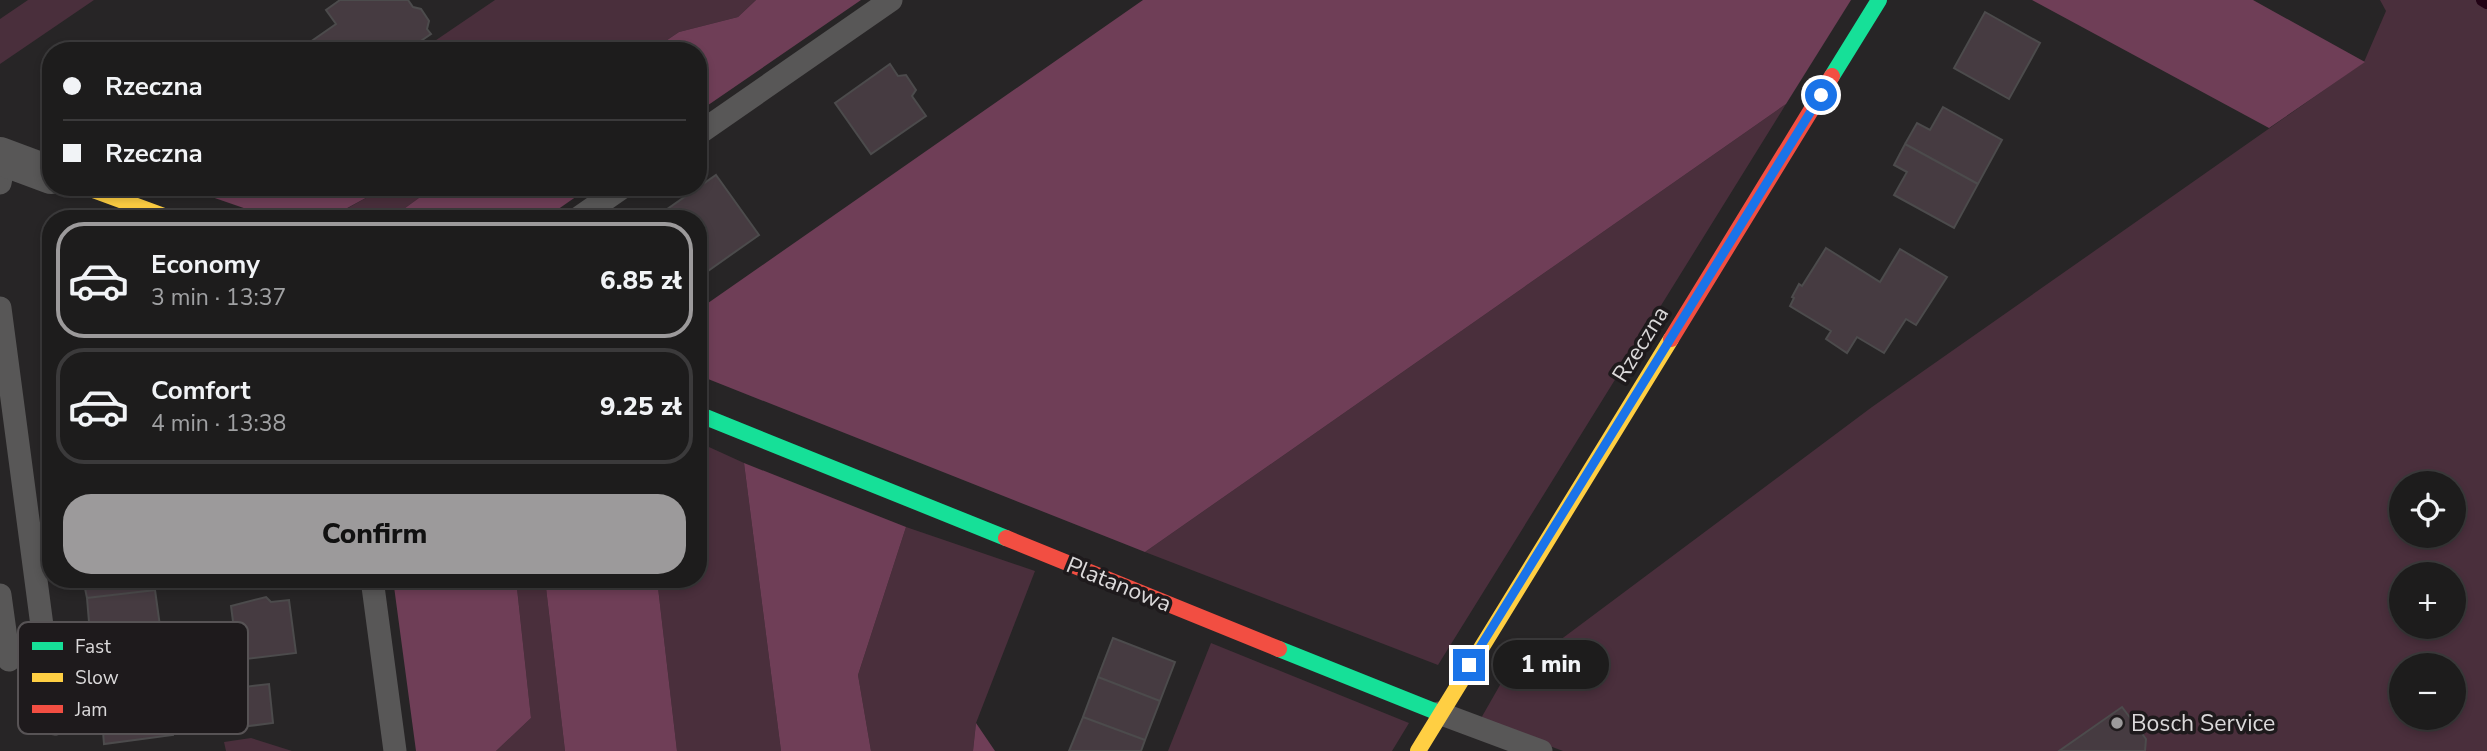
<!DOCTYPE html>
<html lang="en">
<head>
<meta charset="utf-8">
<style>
  :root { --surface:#1d1c1c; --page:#252525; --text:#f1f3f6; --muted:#a0a1a3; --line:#3b3a3b; --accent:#9c9a9b }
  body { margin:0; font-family:"Nunito Sans",sans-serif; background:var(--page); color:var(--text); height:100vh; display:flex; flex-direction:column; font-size:26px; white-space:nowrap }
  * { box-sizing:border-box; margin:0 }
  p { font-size:23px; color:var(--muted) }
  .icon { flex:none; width:38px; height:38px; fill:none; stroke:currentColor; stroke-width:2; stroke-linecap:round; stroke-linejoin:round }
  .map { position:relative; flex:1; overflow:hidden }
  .panel { position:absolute; left:42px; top:210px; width:665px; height:378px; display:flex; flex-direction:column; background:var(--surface); border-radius:28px; box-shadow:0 4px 10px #0003,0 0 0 2px var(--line) }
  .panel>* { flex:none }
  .guide { position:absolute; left:42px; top:42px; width:665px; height:154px; border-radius:28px; box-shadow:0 4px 10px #0003,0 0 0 2px var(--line); display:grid; align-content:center; height:154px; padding:0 21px; background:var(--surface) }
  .tools { position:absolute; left:2389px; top:471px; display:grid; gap:14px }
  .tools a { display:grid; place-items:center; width:77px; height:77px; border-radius:50%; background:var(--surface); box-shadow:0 4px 10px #0003,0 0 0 2px var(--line); font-size:35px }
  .end { position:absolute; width:32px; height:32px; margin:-16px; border:9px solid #1a73e8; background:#fff; box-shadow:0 0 0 4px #fff }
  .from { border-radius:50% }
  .bubble { position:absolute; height:49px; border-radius:24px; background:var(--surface); box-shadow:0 4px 10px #0003,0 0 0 2px var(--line); font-size:23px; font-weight:800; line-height:49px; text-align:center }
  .guide b { display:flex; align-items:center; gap:24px; height:66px; font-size:26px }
  .guide b+b { border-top:2px solid var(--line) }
  .guide i { width:18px; height:18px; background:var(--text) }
  ul { padding:12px 0 0; list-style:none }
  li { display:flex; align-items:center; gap:21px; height:116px; margin:0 14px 10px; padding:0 7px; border:4px solid var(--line); border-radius:28px }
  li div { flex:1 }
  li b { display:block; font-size:26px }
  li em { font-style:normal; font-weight:800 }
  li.on { border-color:var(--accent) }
  li>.icon { width:63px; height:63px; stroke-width:1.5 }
  .button { display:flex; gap:14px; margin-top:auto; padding:14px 21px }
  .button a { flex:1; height:80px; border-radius:28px; background:var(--accent); color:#111; font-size:28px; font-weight:800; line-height:80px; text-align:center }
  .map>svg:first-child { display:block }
</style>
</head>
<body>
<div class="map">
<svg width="2487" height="751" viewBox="0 0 2487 751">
  <rect width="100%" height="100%" fill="#272526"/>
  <path fill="#4a2f3c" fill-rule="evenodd" d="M28 0H94L0 64V19Z
    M495 0H756L738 17 679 32 651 51H420Z
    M2380 0H2487V751H1563L1480 720 1500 685 1872 407 2364 62 2386 11ZM2401 483H2454V536H2401ZM2401 574H2454V626H2401ZM2401 665H2454V718H2401Z
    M1786 104 1438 665 1145 552Z
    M386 187H434L390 219H328Z
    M698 442 744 463 781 751H677L657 579H698Z
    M906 527 1035 571 976 723 973 751H871L858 675Z
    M516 579H545L565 751H496L531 718Z
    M1211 643 1409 723 1392 751H1168Z
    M251 738 292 751H226L224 742Z"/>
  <path fill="#6f3e57" d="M756 0H861L698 112V51H651L679 32 738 17Z
    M1143 0H1851L1786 104 1145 552 698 375V310Z
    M2032 0H2253L2365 62 2269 128Z
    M218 187H386L327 219H276L206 195Z
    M434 187H590L544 219H390Z
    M744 463 906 527 858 675 871 751H781Z
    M393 579H516L531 718 496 751H416Z
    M545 579H657L677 751H565Z
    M976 723 995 751H973Z"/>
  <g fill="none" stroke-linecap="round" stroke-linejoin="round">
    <path stroke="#220315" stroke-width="12" d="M2482 0 2487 3"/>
  </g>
  <path fill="#463b41" stroke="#4c4b4c" stroke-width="2" d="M340 0H408L413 7 421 9 429 21 427 29 431 34 406 51H382L379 46 372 51H306L303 47 336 24 326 10Z
    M1985 12 2040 43 2009 99 1954 68Z
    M890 64 898 76 906 75 916 90 912 96 926 116 871 154 835 103Z
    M1943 107 2002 140 1978 184 1905 144 1917 123 1930 130Z
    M1905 144 1978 184 1954 228 1894 195 1907 172 1894 165Z
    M716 175 759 235 698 278V219L656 217Z
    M1826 248 1880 282 1900 249 1947 277 1916 325 1906 319 1884 353 1857 337 1847 353 1826 339 1831 331 1790 306 1794 298 1792 297 1799 284 1802 286Z
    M46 272H51V309H50Z
    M83 579H154L155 590 87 598Z
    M155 590 160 626 90 634 87 598Z
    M266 597 271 602 289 600 296 653 238 660 231 606Z
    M1113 638 1175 662 1160 701 1098 677Z
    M1098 677 1160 701 1145 740 1083 717Z
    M269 684 273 723 241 727 236 688Z
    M169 698 173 735 104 744 101 706Z
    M2122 707 2146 739 2145 751H2059Z
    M1083 717 1145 740 1141 751H1069Z"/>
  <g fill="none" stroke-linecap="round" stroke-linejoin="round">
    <path stroke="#585757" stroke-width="23" d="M698 134 891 0
      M0 183 5 158
      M577 219 623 187
      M0 308 55 724
      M372 579 395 751
      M0 595 9 660
      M1439 713 1541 751"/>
    <path stroke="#585757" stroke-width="38" d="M0 156 51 175"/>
    <path stroke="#16e098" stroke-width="16" d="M1832 76 1879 0
      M698 414 1006 538
      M1279 649 1439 713"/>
    <path stroke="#ffcf43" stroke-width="16" d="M85 187 172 219
      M1418 751 1671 339"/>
    <path stroke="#f24e42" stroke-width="16" d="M1671 339 1832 76
      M1006 538 1279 649"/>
  </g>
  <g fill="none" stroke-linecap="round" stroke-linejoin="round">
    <path stroke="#1a73e8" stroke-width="9" d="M1469 665 1821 95"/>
  </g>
  <circle fill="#9c9a9b" stroke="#1e1a1c" stroke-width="2.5" cx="2117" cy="723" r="7"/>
  <g text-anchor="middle" stroke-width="7" stroke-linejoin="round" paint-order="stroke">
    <g font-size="23" fill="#dbd9da" stroke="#1e1a1c">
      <text transform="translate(1640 344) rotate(-58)" y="8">Rzeczna</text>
      <text transform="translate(1119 584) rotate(22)" y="8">Platanowa</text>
    </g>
    <g font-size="23" fill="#dbd9da" stroke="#1e1a1c" text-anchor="start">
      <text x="2131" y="731">Bosch Service</text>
    </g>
  </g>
  <rect x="18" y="622" width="230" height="112" rx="10" fill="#1e1a1c" stroke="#575355" stroke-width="2"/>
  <rect x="32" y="642" width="31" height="8" fill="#16e098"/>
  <rect x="32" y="673" width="31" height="9" fill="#ffcf43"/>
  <rect x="32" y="705" width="31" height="8" fill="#f24e42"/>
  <g font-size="19" fill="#dbd9da">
    <text x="75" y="653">Fast</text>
    <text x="75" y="684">Slow</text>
    <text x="75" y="716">Jam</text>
  </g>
</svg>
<div class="tools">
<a><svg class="icon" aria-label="locate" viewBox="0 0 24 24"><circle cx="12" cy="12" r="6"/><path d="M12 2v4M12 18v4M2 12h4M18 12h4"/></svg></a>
<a>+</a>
<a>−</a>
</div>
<i class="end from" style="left:1821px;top:95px"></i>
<i class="end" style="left:1469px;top:665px"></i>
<div class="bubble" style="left:1493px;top:640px;width:116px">1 min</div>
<div class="guide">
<b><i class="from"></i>Rzeczna</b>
<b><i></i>Rzeczna</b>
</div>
<section class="panel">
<ul>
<li class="on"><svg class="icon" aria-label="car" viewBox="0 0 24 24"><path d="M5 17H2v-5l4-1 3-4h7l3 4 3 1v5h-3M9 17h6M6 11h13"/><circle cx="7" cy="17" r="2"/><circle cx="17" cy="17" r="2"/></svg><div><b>Economy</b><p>3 min · 13:37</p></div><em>6.85 zł</em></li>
<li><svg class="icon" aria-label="car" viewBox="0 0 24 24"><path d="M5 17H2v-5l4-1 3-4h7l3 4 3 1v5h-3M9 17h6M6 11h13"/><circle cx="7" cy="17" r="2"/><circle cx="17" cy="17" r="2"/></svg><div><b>Comfort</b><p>4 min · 13:38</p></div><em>9.25 zł</em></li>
</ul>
<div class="button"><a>Confirm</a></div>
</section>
</div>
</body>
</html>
